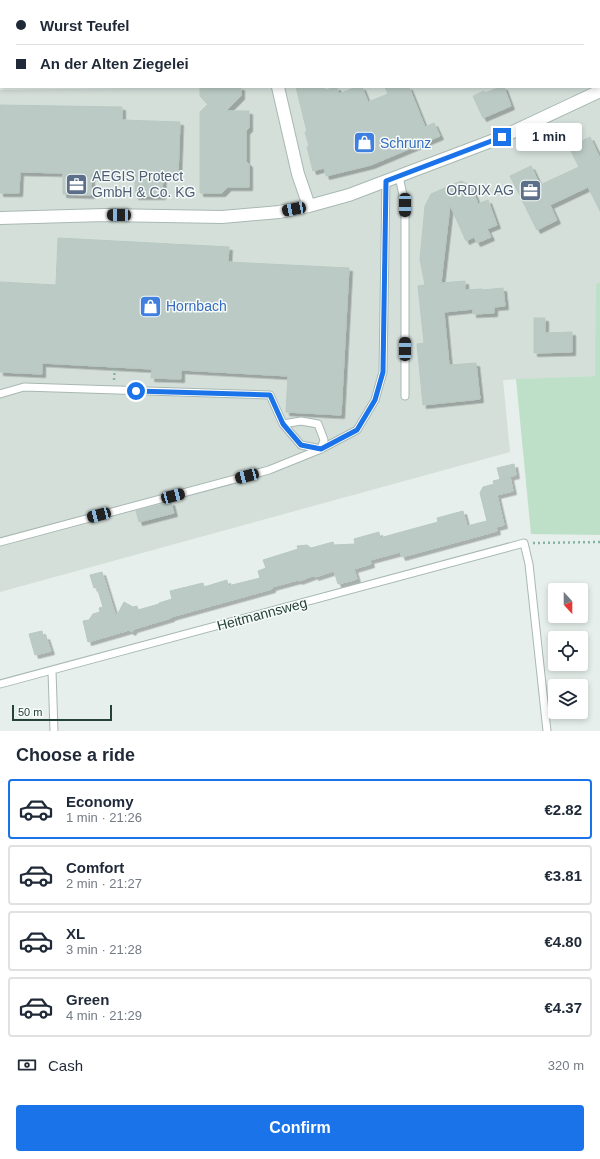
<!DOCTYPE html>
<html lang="en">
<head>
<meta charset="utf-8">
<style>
  :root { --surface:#fff; --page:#f2f2f3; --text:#1f2937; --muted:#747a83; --line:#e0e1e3; --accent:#1a73e8 }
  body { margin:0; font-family:Helvetica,sans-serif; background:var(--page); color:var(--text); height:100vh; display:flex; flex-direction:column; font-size:15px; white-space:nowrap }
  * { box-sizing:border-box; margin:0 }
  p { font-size:13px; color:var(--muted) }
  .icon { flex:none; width:22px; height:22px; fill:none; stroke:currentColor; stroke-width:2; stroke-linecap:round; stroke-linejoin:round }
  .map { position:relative; height:731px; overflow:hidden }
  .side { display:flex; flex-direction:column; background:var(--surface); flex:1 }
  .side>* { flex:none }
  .guide { position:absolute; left:0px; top:0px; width:600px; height:88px; box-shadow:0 2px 6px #0003; display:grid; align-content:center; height:88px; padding:0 16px; background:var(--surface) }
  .needle { width:26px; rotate:159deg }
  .controls { position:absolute; left:548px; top:583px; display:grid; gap:8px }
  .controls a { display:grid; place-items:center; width:40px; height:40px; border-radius:4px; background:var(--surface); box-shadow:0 2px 6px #0003; font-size:20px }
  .scale { position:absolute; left:12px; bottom:10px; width:100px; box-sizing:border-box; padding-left:4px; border:2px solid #24423a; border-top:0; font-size:11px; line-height:14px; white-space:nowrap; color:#24423a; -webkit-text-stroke:3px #f7fbf9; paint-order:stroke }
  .end { position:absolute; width:18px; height:18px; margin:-9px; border:5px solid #1a73e8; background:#fff; box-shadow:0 0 0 2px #fff }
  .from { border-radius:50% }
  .bubble { position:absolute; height:28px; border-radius:4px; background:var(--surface); box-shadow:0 2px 6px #0003; font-size:13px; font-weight:600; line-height:28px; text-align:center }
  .car { position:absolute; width:12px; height:24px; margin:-12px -6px; border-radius:5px; box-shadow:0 0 3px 1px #0007; background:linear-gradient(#222 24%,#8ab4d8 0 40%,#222 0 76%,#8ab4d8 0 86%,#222 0) }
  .guide b { display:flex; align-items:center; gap:14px; height:38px; font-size:15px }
  .guide b+b { border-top:1px solid var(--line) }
  .guide i { width:10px; height:10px; background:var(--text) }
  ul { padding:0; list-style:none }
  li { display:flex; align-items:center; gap:12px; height:60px; margin:0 8px 6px; padding:0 8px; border:2px solid var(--line); border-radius:4px }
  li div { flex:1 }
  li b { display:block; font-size:15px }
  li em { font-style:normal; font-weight:600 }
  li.active { border-color:var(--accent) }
  li>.icon { width:36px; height:36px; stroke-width:1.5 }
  h2 { padding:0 16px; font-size:18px; line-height:48px }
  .pay { display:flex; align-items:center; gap:10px; height:44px; padding:0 16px; font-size:15px }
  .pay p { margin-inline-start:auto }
  .button { display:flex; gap:8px; margin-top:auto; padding:8px 16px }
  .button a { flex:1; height:46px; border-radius:4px; background:var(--accent); color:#fff; font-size:16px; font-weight:600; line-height:46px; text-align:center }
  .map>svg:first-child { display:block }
</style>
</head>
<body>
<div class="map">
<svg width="600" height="731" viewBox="0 0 600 731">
  <defs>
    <filter id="shadow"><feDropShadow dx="3.5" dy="3.5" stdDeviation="0" flood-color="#0004"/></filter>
  </defs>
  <rect width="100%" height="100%" fill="#e6efeb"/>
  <path fill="#d4dfda" d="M133 0H600V282L596 284V376L503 380 510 452 0 592V90L132 88V87H599V1H133Z"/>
  <path fill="#bfe0c8" d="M0 0H132V1H1V87H52H0Z
    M600 282V535L531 534 516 379 595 376 596 284Z"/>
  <path fill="#bbcac4" stroke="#b8c9c2" filter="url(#shadow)" d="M200 87H241V96L226 111H249V128L246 131V161L249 164V187H228L222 193H200V112L208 104 200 96Z
    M296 87H324L325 90 337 87 339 94 356 87H362L368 102 388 94 385 87H409L425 127 434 123 440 136 371 165 326 176 324 168 313 171 307 147 309 146 305 132H307Z
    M500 87H504L511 106 483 118 473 96 484 91 485 93Z
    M0 105 122 107V120L180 122 178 176 163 175 162 196H135V175L91 174V195L63 194V173L20 172 19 193H0Z
    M590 137 600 158V211L588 187 550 205 557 220 537 230 510 176 531 166 540 185 579 167 569 147Z
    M461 181 471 186 478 204 488 200 497 225 487 229 491 237 477 243 474 237 466 241 450 205 441 283 465 281V290L482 289V290L503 288 505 306 494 307V313L473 314V309L444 312 449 365 476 363 480 399 423 405 417 344 424 343 418 286 425 285 420 259 425 206 431 194Z
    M58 238 229 247 228 262 349 268 341 415 286 412 288 376 181 370V379L151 378 152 369 42 363V374L0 372V282L56 285Z
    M534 318H545V333L572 332V352L534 353Z
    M514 464 516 475 500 479 497 468Z
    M510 477 513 491 497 495 504 525 496 527 497 531 402 557 400 552 370 560 371 564 354 569 357 579 350 581 338 584 334 571 315 577V575L299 581 298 580 272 587V589L171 617V618L134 629 132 632 129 630 88 642 83 621 89 620 93 614 100 612 99 608 103 607 97 587 94 588 90 575 102 572 116 617 124 602 133 607 137 606 138 610 159 604V603L172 599 170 591 203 583 204 587 227 580 228 586 260 578 258 571 266 568 263 560 298 549 297 546 307 545 311 548 333 542 334 545 355 544 354 539 379 532 380 538 394 534 438 522 437 518 463 511 467 526 487 521 480 493 483 487 494 484 493 481Z
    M171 502 174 513 139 522 136 511Z
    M42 631 43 637 46 636 51 651 35 655 29 634Z"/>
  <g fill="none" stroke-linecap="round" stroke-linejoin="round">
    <defs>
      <path id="lane" d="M399 176 405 205V396
        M0 394 24 387 270 395 283 424 301 445 321 449
        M283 424 301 421 318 424 324 440 321 449
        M0 542 269 470 321 449 357 430 375 400 383 372 386 181
        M52 671 54 731
        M0 684 524 543 529 564 547 731"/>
      <path id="street" d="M577 0V1
        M599 59 600 61
        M278 87 298 174 309 206
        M0 218 105 215 222 217 279 212 309 206 349 195 502 137 600 91"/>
    </defs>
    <use href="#lane" stroke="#a8b8b2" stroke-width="9"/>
    <use href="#street" stroke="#a8b8b2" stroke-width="14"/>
    <path stroke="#86b3a5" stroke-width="2.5" stroke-dasharray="2 3" stroke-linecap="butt" d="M114 380 115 367
      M533 543 600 542"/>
    <use href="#lane" stroke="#fff" stroke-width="7"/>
    <use href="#street" stroke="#fff" stroke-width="12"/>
  </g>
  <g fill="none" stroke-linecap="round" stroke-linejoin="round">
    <path stroke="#1a73e8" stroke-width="5" d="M136 391 270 395 283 424 301 445 321 449 357 430 375 400 383 372 386 181 502 137"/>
  </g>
  <defs>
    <symbol id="shop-square" viewBox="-11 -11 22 22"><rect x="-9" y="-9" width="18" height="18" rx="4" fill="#3f7fe0" stroke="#f7fbf9"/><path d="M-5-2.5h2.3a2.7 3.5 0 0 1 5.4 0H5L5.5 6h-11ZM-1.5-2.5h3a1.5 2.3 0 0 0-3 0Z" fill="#fff"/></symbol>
    <symbol id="office-square" viewBox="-11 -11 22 22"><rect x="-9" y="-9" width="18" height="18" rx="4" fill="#5c6f8a" stroke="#f7fbf9"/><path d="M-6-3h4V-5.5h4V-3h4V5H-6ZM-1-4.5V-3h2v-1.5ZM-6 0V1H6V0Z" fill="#fff"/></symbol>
  </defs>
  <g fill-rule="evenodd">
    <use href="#shop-square" x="352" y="130" width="25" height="25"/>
    <use href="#office-square" x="64" y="172" width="25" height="25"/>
    <use href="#office-square" x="518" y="178" width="25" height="25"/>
    <use href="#shop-square" x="138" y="294" width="25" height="25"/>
  </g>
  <g text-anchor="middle" stroke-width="3" stroke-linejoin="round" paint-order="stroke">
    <g font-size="14" fill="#366cbe" stroke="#f7fbf9" text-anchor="start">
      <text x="380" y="148">Schrunz</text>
      <text x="166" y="311">Hornbach</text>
    </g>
    <g font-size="14" fill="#4e5e75" stroke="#f7fbf9" text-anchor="start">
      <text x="92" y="181">AEGIS Protect<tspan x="92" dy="16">GmbH &amp; Co. KG</tspan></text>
      <text x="514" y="195" text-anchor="end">ORDIX AG</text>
    </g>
    <g font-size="14" fill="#24423a" stroke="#f7fbf9">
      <text transform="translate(262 614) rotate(-15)" y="5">Heitmannsweg</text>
    </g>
  </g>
</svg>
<div class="controls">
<a><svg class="needle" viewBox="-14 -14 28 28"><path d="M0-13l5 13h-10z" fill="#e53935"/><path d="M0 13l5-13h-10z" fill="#747a83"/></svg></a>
<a><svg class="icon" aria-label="locate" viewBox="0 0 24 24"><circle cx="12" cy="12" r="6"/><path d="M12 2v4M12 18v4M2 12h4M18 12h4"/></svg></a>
<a><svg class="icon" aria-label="layers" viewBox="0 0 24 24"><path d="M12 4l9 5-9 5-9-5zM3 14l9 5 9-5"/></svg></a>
</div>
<div class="scale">50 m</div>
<i class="end from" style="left:136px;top:391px"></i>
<i class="end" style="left:502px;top:137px"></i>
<div class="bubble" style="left:516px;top:123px;width:66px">1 min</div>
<i class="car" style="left:405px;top:205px;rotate:180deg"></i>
<i class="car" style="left:294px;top:209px;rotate:259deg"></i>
<i class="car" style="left:119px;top:215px;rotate:271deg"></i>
<i class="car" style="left:405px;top:349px;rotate:0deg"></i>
<i class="car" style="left:247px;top:476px;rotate:255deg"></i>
<i class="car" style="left:173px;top:496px;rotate:75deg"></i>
<i class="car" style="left:99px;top:515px;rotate:255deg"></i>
<div class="guide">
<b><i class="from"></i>Wurst Teufel</b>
<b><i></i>An der Alten Ziegelei</b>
</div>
</div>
<section class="side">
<h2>Choose a ride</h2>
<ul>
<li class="active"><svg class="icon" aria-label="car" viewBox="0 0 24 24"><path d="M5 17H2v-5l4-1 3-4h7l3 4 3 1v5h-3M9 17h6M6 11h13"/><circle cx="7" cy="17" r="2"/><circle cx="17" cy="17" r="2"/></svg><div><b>Economy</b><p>1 min · 21:26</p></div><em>€2.82</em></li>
<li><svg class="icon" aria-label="car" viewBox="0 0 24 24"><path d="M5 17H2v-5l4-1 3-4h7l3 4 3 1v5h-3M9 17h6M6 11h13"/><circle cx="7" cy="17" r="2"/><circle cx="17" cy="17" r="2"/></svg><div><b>Comfort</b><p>2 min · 21:27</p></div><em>€3.81</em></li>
<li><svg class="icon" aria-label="car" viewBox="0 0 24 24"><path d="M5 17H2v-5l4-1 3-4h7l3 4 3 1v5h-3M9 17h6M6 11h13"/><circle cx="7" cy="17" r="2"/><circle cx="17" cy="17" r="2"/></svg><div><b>XL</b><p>3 min · 21:28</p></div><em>€4.80</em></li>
<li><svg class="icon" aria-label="car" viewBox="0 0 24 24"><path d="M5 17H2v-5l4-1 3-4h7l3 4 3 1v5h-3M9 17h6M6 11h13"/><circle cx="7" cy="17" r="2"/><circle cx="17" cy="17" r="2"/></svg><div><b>Green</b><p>4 min · 21:29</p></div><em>€4.37</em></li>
</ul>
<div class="pay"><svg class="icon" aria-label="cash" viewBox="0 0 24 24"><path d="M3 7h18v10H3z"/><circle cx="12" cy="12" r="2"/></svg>Cash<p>320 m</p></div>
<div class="button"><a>Confirm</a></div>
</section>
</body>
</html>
